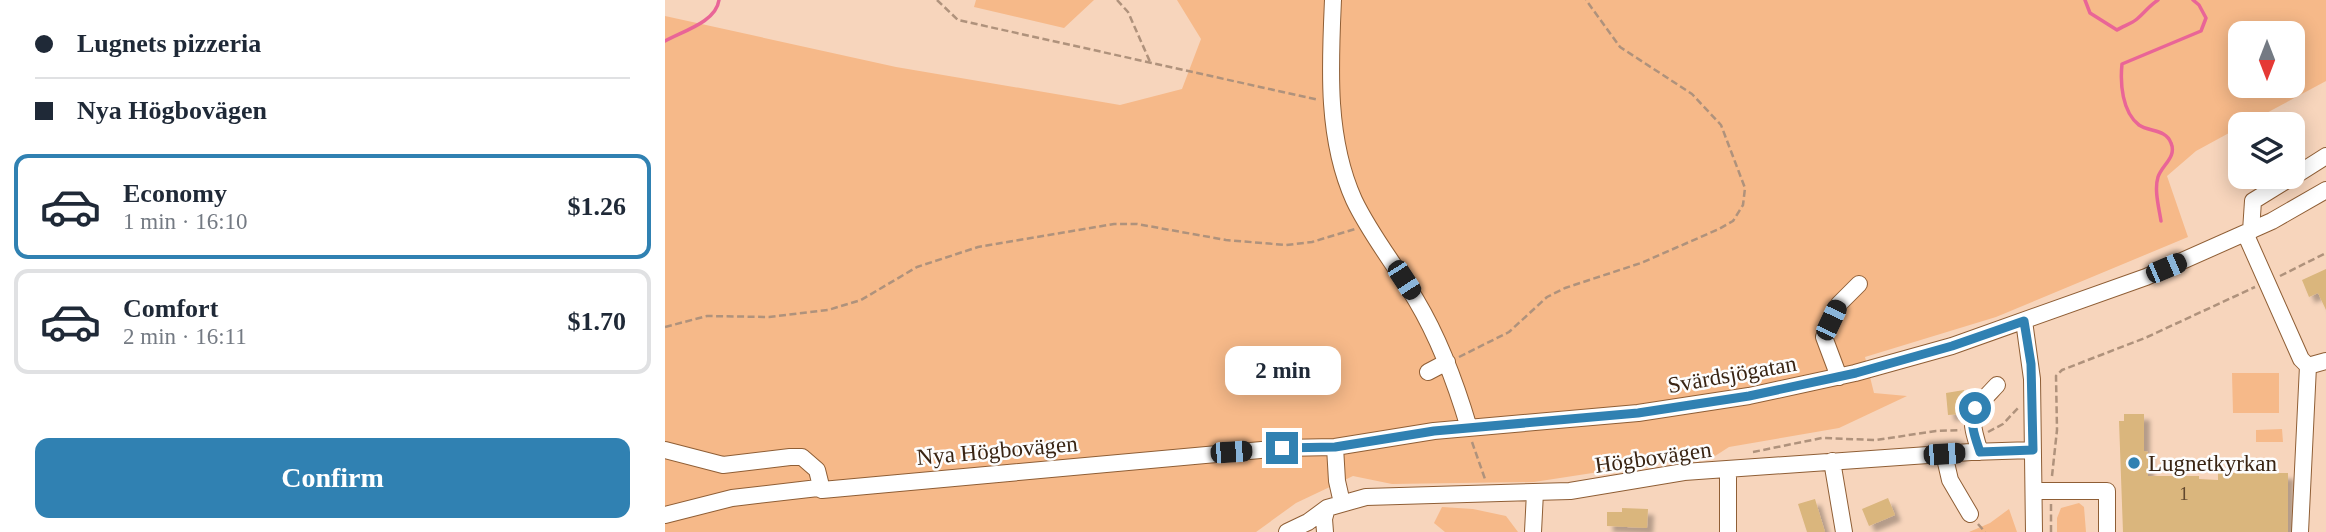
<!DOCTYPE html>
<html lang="en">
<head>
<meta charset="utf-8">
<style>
  :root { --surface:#fff; --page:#f6f6f7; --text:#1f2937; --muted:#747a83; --line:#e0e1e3; --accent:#3081b2 }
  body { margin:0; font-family:Georgia,serif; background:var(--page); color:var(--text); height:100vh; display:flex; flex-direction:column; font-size:26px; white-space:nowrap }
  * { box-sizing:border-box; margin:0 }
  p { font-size:23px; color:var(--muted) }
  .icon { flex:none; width:38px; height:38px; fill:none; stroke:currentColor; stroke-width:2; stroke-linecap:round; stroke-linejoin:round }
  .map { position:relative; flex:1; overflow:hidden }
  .sheet { display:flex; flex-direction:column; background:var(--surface); width:665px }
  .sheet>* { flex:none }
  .hud { display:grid; align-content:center; height:154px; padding:0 35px; background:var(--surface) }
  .needle { width:46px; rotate:180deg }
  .buttons { position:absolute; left:1563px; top:21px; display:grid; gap:14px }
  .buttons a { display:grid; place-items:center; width:77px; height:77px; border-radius:14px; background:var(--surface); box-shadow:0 4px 18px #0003; font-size:35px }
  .end { position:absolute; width:32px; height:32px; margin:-16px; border:9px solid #3081b2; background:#fff; box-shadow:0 0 0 4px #fff }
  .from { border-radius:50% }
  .bubble { position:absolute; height:49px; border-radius:14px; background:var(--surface); box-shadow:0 4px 18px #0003; font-size:23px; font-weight:700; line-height:49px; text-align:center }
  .car { position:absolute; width:21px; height:42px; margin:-21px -10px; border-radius:9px; box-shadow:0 0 5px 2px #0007; background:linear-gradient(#222 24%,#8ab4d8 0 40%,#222 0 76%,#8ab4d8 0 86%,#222 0) }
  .hud b { display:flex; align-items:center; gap:24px; height:66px; font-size:26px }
  .hud b+b { border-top:2px solid var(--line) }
  .hud i { width:18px; height:18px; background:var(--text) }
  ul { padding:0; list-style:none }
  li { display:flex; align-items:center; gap:21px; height:105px; margin:0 14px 10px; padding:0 21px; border:4px solid var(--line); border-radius:14px }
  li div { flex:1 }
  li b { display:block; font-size:26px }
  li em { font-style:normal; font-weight:700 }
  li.active { border-color:var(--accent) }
  li>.icon { width:63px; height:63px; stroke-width:1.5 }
  .action { display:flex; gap:14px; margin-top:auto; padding:14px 35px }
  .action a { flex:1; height:80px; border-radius:14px; background:var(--accent); color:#fff; font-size:28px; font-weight:700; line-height:80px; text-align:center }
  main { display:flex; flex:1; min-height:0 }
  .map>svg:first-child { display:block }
</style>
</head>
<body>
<main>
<section class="sheet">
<div class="hud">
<b><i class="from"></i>Lugnets pizzeria</b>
<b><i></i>Nya Högbovägen</b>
</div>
<ul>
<li class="active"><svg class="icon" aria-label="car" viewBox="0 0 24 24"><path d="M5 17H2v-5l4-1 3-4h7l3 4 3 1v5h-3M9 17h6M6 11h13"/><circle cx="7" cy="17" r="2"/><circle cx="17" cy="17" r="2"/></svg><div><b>Economy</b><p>1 min · 16:10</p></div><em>$1.26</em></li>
<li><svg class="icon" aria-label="car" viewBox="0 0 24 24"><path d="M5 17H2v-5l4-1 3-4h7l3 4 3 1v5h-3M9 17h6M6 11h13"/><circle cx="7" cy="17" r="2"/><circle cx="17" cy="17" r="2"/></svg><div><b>Comfort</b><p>2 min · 16:11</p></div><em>$1.70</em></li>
</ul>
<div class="action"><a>Confirm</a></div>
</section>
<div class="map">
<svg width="1661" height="532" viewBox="0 0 1661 532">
  <defs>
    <filter id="shadow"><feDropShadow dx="6" dy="6" stdDeviation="2" flood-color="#0004"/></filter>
  </defs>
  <rect width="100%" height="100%" fill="#f7d5bc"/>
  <path fill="#f6b989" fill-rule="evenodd" d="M311 0H429L399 28 309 7Z
    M512 0H1661V81L1581 124H1575V127L1531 151 1502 176 1523 237 1331 317 1200 357 1209 393 1242 396 1174 428 1064 447 1050 456 980 455 934 472 869 482 727 484 688 476 631 503 591 532H0V16L231 67 455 105 517 89 536 39ZM1575 33H1628V86H1575Z
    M1567 373H1614V413H1568Z
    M1617 429 1618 442H1591V430Z
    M1414 503 1419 507 1421 532H1392V518L1396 508Z
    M777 507 808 509 841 516 853 532H780L769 523Z
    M1344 509 1352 532H1304L1325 523Z"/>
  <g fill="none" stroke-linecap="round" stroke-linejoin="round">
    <path stroke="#e96597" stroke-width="3.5" d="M1420 0 1425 13 1452 30C1458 26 1466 24 1472 19 1479 13 1484 6 1493 0
      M0 41C18 31 51 22 54 0
      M1496 221C1494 208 1489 190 1493 177 1497 165 1512 157 1506 143 1501 129 1484 132 1474 125 1457 112 1455 83 1457 64L1536 31 1541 18 1534 5 1528 0"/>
  </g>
  <path fill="#dab67d" filter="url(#shadow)" d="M1661 269V310L1653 293 1644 297 1637 280Z
    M1299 390 1300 408 1298 414 1283 415 1281 393Z
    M1459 414H1479V451L1483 452V476H1534V479L1553 480V473H1623V532H1458L1454 421H1459Z
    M1223 498 1230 515 1204 526 1197 509Z
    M1150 499 1160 532H1142L1133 504Z
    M957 508 983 509 982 528 942 526V512H957Z"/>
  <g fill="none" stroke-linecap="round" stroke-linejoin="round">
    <defs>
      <path id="minor" d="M668 0C665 66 661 138 689 200 706 236 732 267 751 300 775 340 791 384 804 428
        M1628 177 1661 156
        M1586 231 1588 201 1627 177
        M1580 233 1636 359 1643 366 1661 361
        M1359 321 1367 379 1369 532
        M763 372 782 362
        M1174 377 1159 337 1174 304 1194 284
        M670 447 672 481 677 503
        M0 450 58 465 125 457H137L152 470 157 490
        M1315 452C1302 413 1306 413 1332 385
        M1279 454 1285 480 1305 514
        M1167 461 1179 532
        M1063 469V532
        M1369 491H1442V532
        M0 515 67 498 153 488 157 490 617 448 670 447 769 431 973 413 1084 396 1190 373 1287 346 1481 277 1607 221 1661 190
        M622 532 643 522 662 508 701 497 905 491 1019 472 1306 452 1368 450
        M660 532 659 519 662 508
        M868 532 870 492
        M1635 532 1643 366"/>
    </defs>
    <use href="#minor" stroke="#8f5e35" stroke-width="18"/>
    <path stroke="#af927c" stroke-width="2.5" stroke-dasharray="7 3.5" stroke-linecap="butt" d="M272 0 293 20 654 100
      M452 0 463 12 486 64
      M1615 276 1661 253
      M0 327 42 316 104 317 163 310 196 300 252 267 313 247 449 224H472L561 240 621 245 647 242 690 229
      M794 357 844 332 882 297 900 288 976 263 1054 229 1068 221 1078 205 1080 188 1056 125 1027 94 955 47 921 0
      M1323 432 1338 424 1353 408
      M807 442 820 479
      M1088 452 1157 438 1211 440 1271 431 1296 430
      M1387 476 1392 430 1391 376 1397 370 1480 338 1590 287
      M1386 504V532
      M1313 524 1320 532"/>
    <use href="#minor" stroke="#fff" stroke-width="16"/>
  </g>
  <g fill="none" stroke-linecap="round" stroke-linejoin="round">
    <path stroke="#3081b2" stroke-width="9" d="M617 448 670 447 769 431 973 413 1084 396 1191 373 1287 346 1359 321 1366 364 1368 450 1315 452C1310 437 1304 423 1310 408"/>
  </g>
  <circle fill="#3081b2" stroke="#fdfdfd" stroke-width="2.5" cx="1469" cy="463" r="7"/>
  <g text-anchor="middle" stroke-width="5" stroke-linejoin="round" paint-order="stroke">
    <g font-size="19" fill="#61482e">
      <text x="1519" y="500">1</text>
    </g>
    <g font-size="23" fill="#392413" stroke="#fdfdfd">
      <text transform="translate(1067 374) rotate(-10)" y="8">Svärdsjögatan</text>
      <text transform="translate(332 450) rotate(-5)" y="8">Nya Högbovägen</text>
      <text transform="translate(988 457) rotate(-8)" y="8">Högbovägen</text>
    </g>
    <g font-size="23" fill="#392413" stroke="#fdfdfd" text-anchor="start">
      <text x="1483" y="471">Lugnetkyrkan</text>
    </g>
  </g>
</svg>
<div class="buttons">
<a><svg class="needle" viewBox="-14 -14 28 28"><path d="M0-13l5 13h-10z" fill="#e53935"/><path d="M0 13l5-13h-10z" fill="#747a83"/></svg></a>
<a><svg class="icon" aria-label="layers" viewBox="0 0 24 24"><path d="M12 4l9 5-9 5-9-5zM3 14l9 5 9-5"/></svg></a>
</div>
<i class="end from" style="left:1310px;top:408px"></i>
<i class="end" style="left:617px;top:448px"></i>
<div class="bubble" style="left:560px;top:346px;width:116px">2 min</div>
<i class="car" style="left:1501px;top:268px;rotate:67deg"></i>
<i class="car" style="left:739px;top:280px;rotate:147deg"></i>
<i class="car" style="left:1166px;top:320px;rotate:25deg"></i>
<i class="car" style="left:566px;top:452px;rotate:86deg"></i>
<i class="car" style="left:1279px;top:454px;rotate:86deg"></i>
</div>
</main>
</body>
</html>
